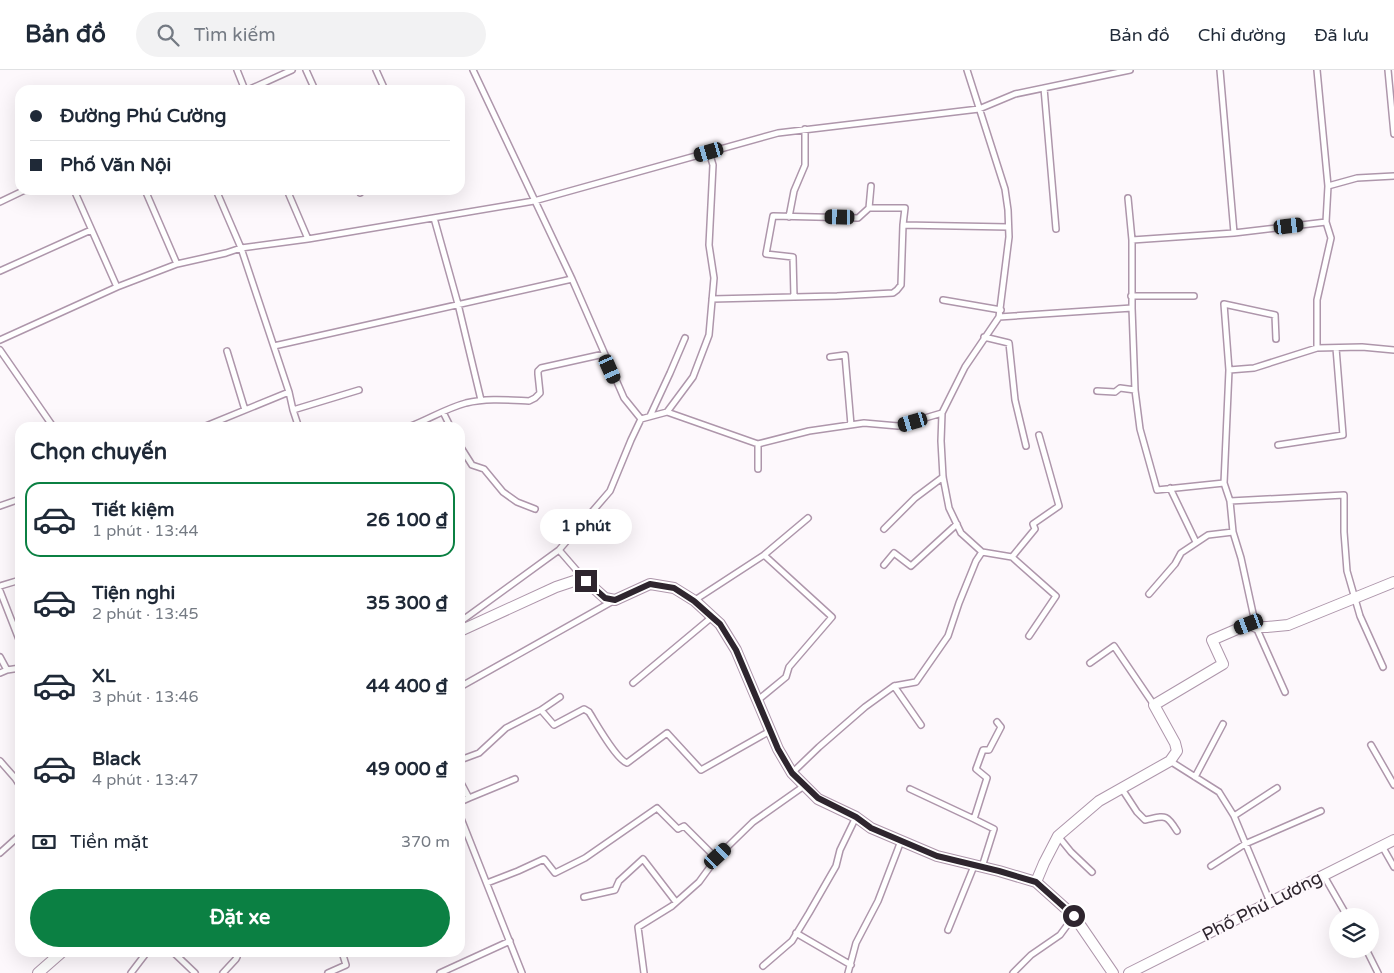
<!DOCTYPE html>
<html lang="vi">
<head>
<meta charset="utf-8">
<style>
  :root { --surface:#fff; --page:#f2f2f3; --text:#1f2937; --muted:#747a83; --line:#e0e1e3; --accent:#0b8043 }
  body { margin:0; font-family:"Varela Round",sans-serif; background:var(--page); color:var(--text); height:100vh; display:flex; flex-direction:column; font-size:19px; white-space:nowrap }
  * { box-sizing:border-box; margin:0 }
  p { font-size:16px; color:var(--muted) }
  .icon { flex:none; width:28px; height:28px; fill:none; stroke:currentColor; stroke-width:2; stroke-linecap:round; stroke-linejoin:round }
  .map { position:relative; flex:1; overflow:hidden }
  .details { position:absolute; left:15px; top:352px; width:450px; height:535px; display:flex; flex-direction:column; background:var(--surface); border-radius:15px; box-shadow:0 5px 20px #0002 }
  .details>* { flex:none }
  .hud { position:absolute; left:15px; top:15px; width:450px; height:110px; border-radius:15px; box-shadow:0 5px 20px #0002; display:grid; align-content:center; height:110px; padding:0 15px; background:var(--surface) }
  .controls { position:absolute; left:1329px; top:838px; display:grid; gap:10px }
  .controls a { display:grid; place-items:center; width:50px; height:50px; border-radius:50%; background:var(--surface); box-shadow:0 5px 20px #0002; font-size:25px }
  .end { position:absolute; width:22px; height:22px; margin:-11px; border:6px solid #2e252e; background:#fff; box-shadow:0 0 0 2px #fff }
  .from { border-radius:50% }
  .bubble { position:absolute; height:35px; border-radius:18px; background:var(--surface); box-shadow:0 5px 20px #0002; font-size:16px; font-weight:800; line-height:35px; text-align:center }
  .car { position:absolute; width:15px; height:30px; margin:-15px -8px; border-radius:6px; box-shadow:0 0 4px 1px #0007; background:linear-gradient(#222 24%,#8ab4d8 0 40%,#222 0 76%,#8ab4d8 0 86%,#222 0) }
  .hud b { display:flex; align-items:center; gap:18px; height:48px; font-size:19px }
  .hud b+b { border-top:1px solid var(--line) }
  .hud i { width:12px; height:12px; background:var(--text) }
  ul { padding:0; list-style:none }
  li { display:flex; align-items:center; gap:15px; height:75px; margin:0 10px 8px; padding:0 5px; border:2px solid transparent; border-radius:15px }
  li div { flex:1 }
  li b { display:block; font-size:19px }
  li em { font-style:normal; font-weight:800 }
  li.selected { border-color:var(--accent) }
  li>.icon { width:45px; height:45px; stroke-width:1.5 }
  h2 { padding:0 15px; font-size:22px; line-height:60px }
  .pay { display:flex; align-items:center; gap:12px; height:55px; padding:0 15px; font-size:19px }
  .pay p { margin-inline-start:auto }
  .primary-button { display:flex; gap:10px; margin-top:auto; padding:10px 15px }
  .primary-button a { flex:1; height:58px; border-radius:30px; background:var(--accent); color:#fff; font-size:20px; font-weight:800; line-height:58px; text-align:center }
  header { display:flex; align-items:center; gap:30px; box-sizing:border-box; height:70px; padding:0 25px; background:var(--surface); border-bottom:1px solid var(--line) }
  header strong { font-size:24px }
  nav { display:flex; gap:28px; margin-inline-start:auto; font-size:18px }
  .search { width:350px; height:45px; background:var(--page); display:flex; align-items:center; gap:12px; box-sizing:border-box; padding:0 18px; border-radius:28px; color:var(--muted); font-size:19px }
  .map>svg:first-child { display:block }
</style>
</head>
<body>
<header>
<strong>Bản đồ</strong>
<div class="search"><svg class="icon" aria-label="search" viewBox="0 0 24 24"><circle cx="10" cy="10" r="6"/><path d="M15 15l6 6"/></svg>Tìm kiếm</div>
<nav><a>Bản đồ</a><a>Chỉ đường</a><a>Đã lưu</a></nav>
</header>
<div class="map">
<svg width="1394" height="903" viewBox="0 0 1394 903">
  <rect width="100%" height="100%" fill="#fdf8fc"/>
  <g fill="none" stroke-linecap="round" stroke-linejoin="round">
    <defs>
      <path id="lane" d="M237 0 245 20
        M306 0 315 20
        M376 0 385 20
        M967 0 1005 119 1008 140 1009 167 999 247 965 297 942 343 941 371 943 407 949 438 961 463 982 482
        M1220 0 1234 163
        M1317 0 1328 116 1326 152 1331 168 1317 230V278
        M1388 0 1394 64
        M1044 18 1056 159
        M248 20 292 0
        M1328 116 1357 108 1394 106
        M74 120 117 217
        M145 120 177 194
        M216 120 241 178 289 322 293 340 299 358
        M287 120 308 169
        M359 120 360 123
        M1128 128 1132 170V238
        M0 132 25 120
        M869 138H905L903 155 1008 157
        M789 147 794 121 805 95V59
        M434 148 458 234 481 330
        M1132 170 1234 163 1326 152
        M0 201 91 160
        M1131 226H1194
        M794 227 793 187 766 184 773 146 858 148 869 138 871 116
        M712 229 837 226 893 223 897 220 901 215 903 155
        M943 230 1001 240
        M999 247 1132 238 1135 320 1140 359 1157 420 1224 413
        M984 267 1009 273 1015 330 1026 376
        M0 270 117 217 177 194 226 183 241 178 308 169 534 131 778 63 979 39 1015 24 1130 0
        M274 276 572 209
        M0 280 54 358
        M227 281 245 340
        M830 287 845 285 851 355
        M1229 300 1254 298 1317 278 1362 277 1394 280
        M1097 321 1115 322 1120 318 1135 320
        M293 340 359 320
        M443 342 451 358
        M667 342 693 307 709 265 714 208 709 175 713 95 709 82
        M650 346 670 303 685 268
        M641 349 667 342 758 374 809 361 864 353 898 356 942 343
        M201 358 289 322
        M405 358 411 356C429 349 447 338 466 333 487 328 508 330 529 331L535 328 540 323 538 304V301L541 298 604 284
        M758 374V399
        M1278 375 1343 365 1336 278
        M460 376 472 395 484 399 503 422 517 432 535 439
        M1170 418 1196 472
        M1230 431 1344 425V462L1347 501 1360 546 1383 597
        M0 436 20 429
        M884 459 915 428 943 407
        M1233 462 1241 488 1256 557 1285 622
        M559 480 585 510
        M1012 487 1056 526 1029 566
        M884 495 894 483 911 496 957 454
        M0 516 20 510
        M0 521 20 572
        M1149 524 1175 494 1181 483 1208 465 1233 462 1230 431 1224 413 1229 300 1224 234 1275 245 1276 269
        M695 530 764 485 808 448
        M460 552 559 480 610 421 631 370 641 349 624 328 572 209 473 0
        M0 587 7 600
        M1090 593 1114 576 1154 635
        M0 603 7 600 20 598
        M633 613 712 547
        M894 616 921 655
        M460 617 613 531
        M758 630 786 607 789 597 832 547 764 485
        M541 640 554 655 584 639 589 642C596 653 616 689 627 693L667 663 701 700 770 661
        M1371 675 1394 715
        M460 690 479 683 506 658 541 640 560 627
        M0 691 15 708 20 703
        M1170 691 1219 722 1234 746 1270 832
        M792 703 819 677 865 637 894 616 916 612 948 566 959 533 976 491 982 482 1012 487 1035 459 1033 454 1059 436 1039 365
        M1195 707 1223 654
        M15 708 20 716
        M460 711 469 728 460 732
        M910 719 974 749
        M1122 719 1137 742 1145 750C1165 746 1166 743 1177 761
        M469 728 515 709
        M460 746 522 903
        M1234 746 1277 718
        M1058 766 1071 782 1092 802
        M1382 776 1394 797
        M0 783 20 765
        M1211 796 1245 774 1321 741
        M982 797 994 759 974 749 987 708 976 699 983 680H989L1001 657 997 652
        M1324 806 1347 846
        M487 813 518 801 544 789 555 803 585 788 657 738 678 759 684 756 716 788
        M584 827 615 820 619 811 643 789 676 832
        M948 860 974 796
        M796 863 851 895
        M1366 879 1378 903
        M173 882 195 903
        M763 896 792 871 809 843 836 796 840 780 856 747
        M131 903 147 882
        M223 903 236 889 237 887 233 882
        M328 903 346 895 342 882
        M440 903 510 871
        M644 903 638 857 672 836 699 812 718 786 753 752 804 716
        M848 903 856 873 878 831 901 771
        M1013 903 1031 885 1060 865 1074 846"/>
      <path id="street" d="M460 561 556 517 574 511H586L605 528 615 530 650 514 674 518 695 531 720 554 736 580 778 679 792 703 818 729 856 747 871 758 937 786 999 801 1036 812 1074 846 1113 903
        M1036 812 1044 793 1058 766 1099 731 1170 691 1177 681 1175 673 1154 635 1223 594 1212 570 1249 554 1256 557H1267L1288 555 1394 512
        M38 903 62 882
        M1129 903 1394 770"/>
    </defs>
    <use href="#lane" stroke="#ae96ab" stroke-width="8"/>
    <use href="#street" stroke="#ae96ab" stroke-width="12"/>
    <use href="#lane" stroke="#fff" stroke-width="5"/>
    <use href="#street" stroke="#fff" stroke-width="10"/>
  </g>
  <g fill="none" stroke-linecap="round" stroke-linejoin="round">
    <path stroke="#2e252e" stroke-width="6" d="M586 511 605 528 615 530 650 514 674 518 694 531 712 547 720 554 736 580 778 679 792 703 818 728 856 747 871 758 937 786 999 801 1036 812 1074 846"/>
  </g>
  <g text-anchor="middle" stroke-width="4.5" stroke-linejoin="round" paint-order="stroke">
    <g font-size="18" fill="#2e252e" stroke="#fdf8fc">
      <text transform="translate(1262 836) rotate(-27)" y="6">Phố Phú Lương</text>
    </g>
  </g>
</svg>
<div class="controls">
<a><svg class="icon" aria-label="layers" viewBox="0 0 24 24"><path d="M12 4l9 5-9 5-9-5zM3 14l9 5 9-5"/></svg></a>
</div>
<i class="end from" style="left:1074px;top:846px"></i>
<i class="end" style="left:586px;top:511px"></i>
<div class="bubble" style="left:540px;top:439px;width:92px">1 phút</div>
<i class="car" style="left:709px;top:82px;rotate:254deg"></i>
<i class="car" style="left:840px;top:147px;rotate:271deg"></i>
<i class="car" style="left:1289px;top:156px;rotate:83deg"></i>
<i class="car" style="left:610px;top:299px;rotate:156deg"></i>
<i class="car" style="left:913px;top:352px;rotate:254deg"></i>
<i class="car" style="left:1249px;top:554px;rotate:249deg"></i>
<i class="car" style="left:718px;top:786px;rotate:47deg"></i>
<div class="hud">
<b><i class="from"></i>Đường Phú Cường</b>
<b><i></i>Phố Văn Nội</b>
</div>
<section class="details">
<h2>Chọn chuyến</h2>
<ul>
<li class="selected"><svg class="icon" aria-label="car" viewBox="0 0 24 24"><path d="M5 17H2v-5l4-1 3-4h7l3 4 3 1v5h-3M9 17h6M6 11h13"/><circle cx="7" cy="17" r="2"/><circle cx="17" cy="17" r="2"/></svg><div><b>Tiết kiệm</b><p>1 phút · 13:44</p></div><em>26 100 ₫</em></li>
<li><svg class="icon" aria-label="car" viewBox="0 0 24 24"><path d="M5 17H2v-5l4-1 3-4h7l3 4 3 1v5h-3M9 17h6M6 11h13"/><circle cx="7" cy="17" r="2"/><circle cx="17" cy="17" r="2"/></svg><div><b>Tiện nghi</b><p>2 phút · 13:45</p></div><em>35 300 ₫</em></li>
<li><svg class="icon" aria-label="car" viewBox="0 0 24 24"><path d="M5 17H2v-5l4-1 3-4h7l3 4 3 1v5h-3M9 17h6M6 11h13"/><circle cx="7" cy="17" r="2"/><circle cx="17" cy="17" r="2"/></svg><div><b>XL</b><p>3 phút · 13:46</p></div><em>44 400 ₫</em></li>
<li><svg class="icon" aria-label="car" viewBox="0 0 24 24"><path d="M5 17H2v-5l4-1 3-4h7l3 4 3 1v5h-3M9 17h6M6 11h13"/><circle cx="7" cy="17" r="2"/><circle cx="17" cy="17" r="2"/></svg><div><b>Black</b><p>4 phút · 13:47</p></div><em>49 000 ₫</em></li>
</ul>
<div class="pay"><svg class="icon" aria-label="cash" viewBox="0 0 24 24"><path d="M3 7h18v10H3z"/><circle cx="12" cy="12" r="2"/></svg>Tiền mặt<p>370 m</p></div>
<div class="primary-button"><a>Đặt xe</a></div>
</section>
</div>
</body>
</html>
